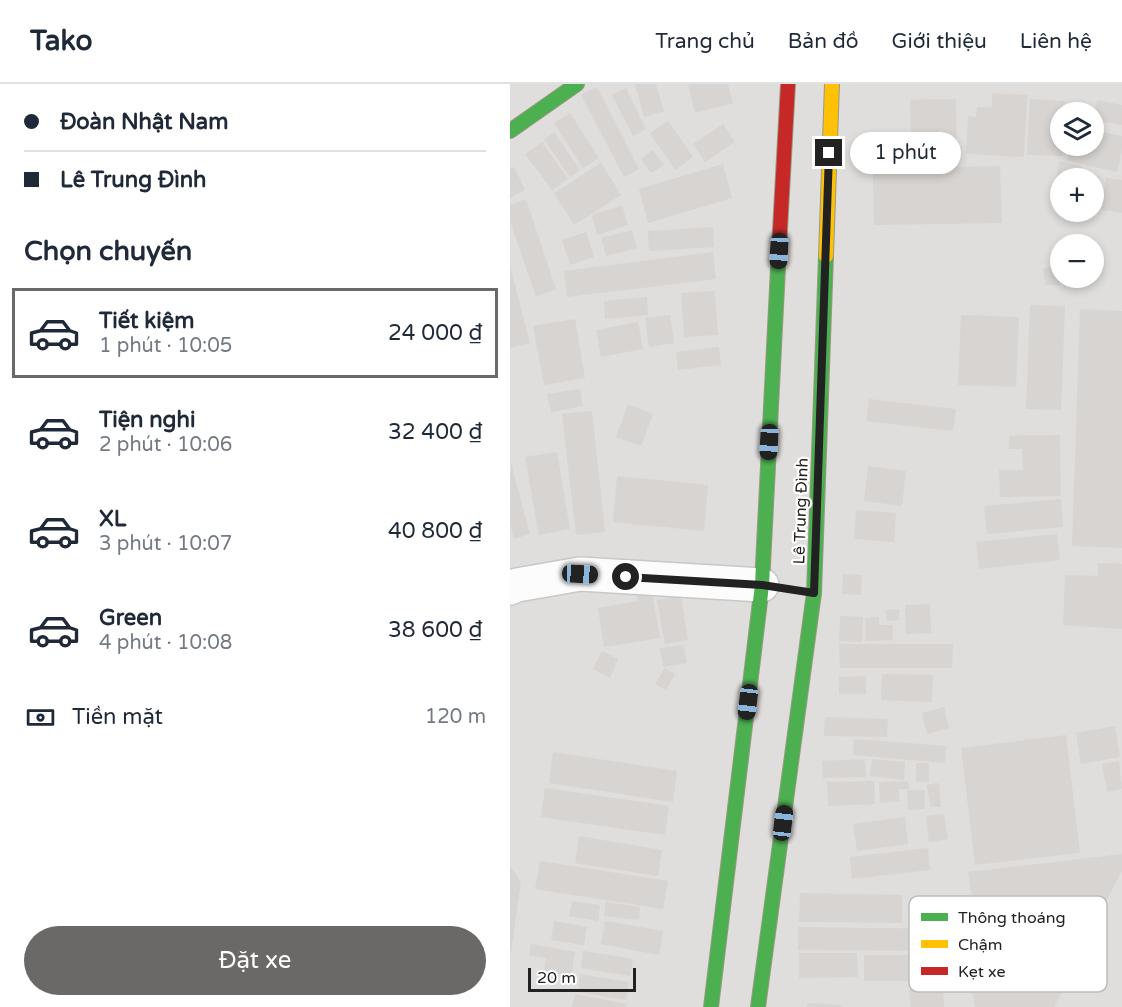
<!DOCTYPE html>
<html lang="vi">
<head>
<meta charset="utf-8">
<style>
  :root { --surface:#fff; --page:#f2f2f3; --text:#1f2937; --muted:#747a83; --line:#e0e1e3; --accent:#6a6968 }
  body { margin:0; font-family:"Varela Round",sans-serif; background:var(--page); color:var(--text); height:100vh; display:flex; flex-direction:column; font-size:22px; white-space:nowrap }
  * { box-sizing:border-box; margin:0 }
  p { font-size:20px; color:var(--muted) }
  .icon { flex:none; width:33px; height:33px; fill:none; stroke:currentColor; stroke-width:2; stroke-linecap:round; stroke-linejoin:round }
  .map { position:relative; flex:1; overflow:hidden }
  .side { display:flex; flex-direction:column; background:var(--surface); width:510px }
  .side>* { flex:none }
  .top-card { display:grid; align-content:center; height:132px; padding:0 24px; background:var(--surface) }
  .buttons { position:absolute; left:540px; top:18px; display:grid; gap:12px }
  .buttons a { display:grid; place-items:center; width:54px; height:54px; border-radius:50%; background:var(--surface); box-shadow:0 3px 9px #0003; font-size:30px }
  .scale { position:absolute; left:18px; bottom:15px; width:108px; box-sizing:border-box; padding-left:6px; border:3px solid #222; border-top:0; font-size:16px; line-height:21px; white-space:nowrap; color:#222; -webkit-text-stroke:4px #fff; paint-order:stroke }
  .end { position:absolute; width:27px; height:27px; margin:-14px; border:8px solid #222; background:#fff; box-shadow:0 0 0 3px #fff }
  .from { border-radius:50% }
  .bubble { position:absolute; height:42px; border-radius:21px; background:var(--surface); box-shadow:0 3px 9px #0003; font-size:20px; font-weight:600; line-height:42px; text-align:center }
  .car { position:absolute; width:18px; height:36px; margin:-18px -9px; border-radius:8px; box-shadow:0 0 4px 2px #0007; background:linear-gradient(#222 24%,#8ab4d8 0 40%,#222 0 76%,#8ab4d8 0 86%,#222 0) }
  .top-card b { display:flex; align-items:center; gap:21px; height:57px; font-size:22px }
  .top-card b+b { border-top:2px solid var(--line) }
  .top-card i { width:15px; height:15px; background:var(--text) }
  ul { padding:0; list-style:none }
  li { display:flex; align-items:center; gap:18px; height:90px; margin:0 12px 9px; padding:0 12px; border:3px solid transparent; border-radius:0px }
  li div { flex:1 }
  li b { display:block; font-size:22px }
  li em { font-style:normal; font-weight:600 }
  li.current { border-color:var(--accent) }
  li>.icon { width:54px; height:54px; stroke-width:1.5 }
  h2 { padding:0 24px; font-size:27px; line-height:72px }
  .pay { display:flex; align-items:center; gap:15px; height:66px; padding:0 24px; font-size:22px }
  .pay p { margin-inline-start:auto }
  .button { display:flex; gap:12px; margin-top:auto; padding:12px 24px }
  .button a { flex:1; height:69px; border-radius:36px; background:var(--accent); color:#fff; font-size:24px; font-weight:600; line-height:69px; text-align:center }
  header { display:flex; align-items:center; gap:36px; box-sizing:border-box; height:84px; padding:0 30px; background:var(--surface); border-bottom:2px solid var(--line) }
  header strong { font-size:28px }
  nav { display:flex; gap:33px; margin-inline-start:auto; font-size:21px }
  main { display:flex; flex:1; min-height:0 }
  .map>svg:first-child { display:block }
</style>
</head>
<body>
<header>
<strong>Tako</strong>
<nav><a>Trang chủ</a><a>Bản đồ</a><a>Giới thiệu</a><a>Liên hệ</a></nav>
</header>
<main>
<section class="side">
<div class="top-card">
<b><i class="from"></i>Đoàn Nhật Nam</b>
<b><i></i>Lê Trung Đình</b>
</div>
<h2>Chọn chuyến</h2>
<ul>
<li class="current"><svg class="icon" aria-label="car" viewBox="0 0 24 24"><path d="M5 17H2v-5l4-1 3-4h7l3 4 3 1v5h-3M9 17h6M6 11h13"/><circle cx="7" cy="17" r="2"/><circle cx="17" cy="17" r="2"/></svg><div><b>Tiết kiệm</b><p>1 phút · 10:05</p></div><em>24 000 ₫</em></li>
<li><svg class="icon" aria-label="car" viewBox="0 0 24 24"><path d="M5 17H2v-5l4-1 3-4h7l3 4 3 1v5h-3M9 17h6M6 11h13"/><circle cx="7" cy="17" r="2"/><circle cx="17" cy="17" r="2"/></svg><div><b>Tiện nghi</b><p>2 phút · 10:06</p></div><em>32 400 ₫</em></li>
<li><svg class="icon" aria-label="car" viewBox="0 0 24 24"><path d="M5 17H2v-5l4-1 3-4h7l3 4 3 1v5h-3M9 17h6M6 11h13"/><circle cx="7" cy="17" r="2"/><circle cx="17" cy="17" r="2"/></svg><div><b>XL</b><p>3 phút · 10:07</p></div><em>40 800 ₫</em></li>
<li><svg class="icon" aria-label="car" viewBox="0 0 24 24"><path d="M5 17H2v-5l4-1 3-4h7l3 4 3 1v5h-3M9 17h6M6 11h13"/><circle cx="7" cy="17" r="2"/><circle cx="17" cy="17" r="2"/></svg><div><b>Green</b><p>4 phút · 10:08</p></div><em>38 600 ₫</em></li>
</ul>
<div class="pay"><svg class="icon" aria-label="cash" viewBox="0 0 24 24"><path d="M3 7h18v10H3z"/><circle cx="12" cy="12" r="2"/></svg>Tiền mặt<p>120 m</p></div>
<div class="button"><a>Đặt xe</a></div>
</section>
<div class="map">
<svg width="612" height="923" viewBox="0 0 612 923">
  <rect width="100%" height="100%" fill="#f0eeeb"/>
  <path fill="#dfdedc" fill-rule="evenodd" d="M0 0H612V923H0ZM550 28H584V62H550ZM550 94H584V128H550ZM550 160H584V194H550Z"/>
  <path fill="#d7d4d2" d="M125 0H146L154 27 134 33Z
    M178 0H218L223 19 185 29Z
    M87 3 129 85 114 93 71 11Z
    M116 4 136 45 123 52 102 11Z
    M482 9 517 11 514 73 456 70 458 32 466 33 467 23 482 24Z
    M446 15 447 79 401 80 400 16Z
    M520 15 555 17V28H550V62H553V72L517 71Z
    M587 16 612 21V41L584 36Z
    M60 29 89 74 73 84 44 39Z
    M158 37 183 73 165 86 140 49Z
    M213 40 225 58 195 78 183 60Z
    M584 46 612 52V66L607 88 557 77 561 62H584Z
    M44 48 70 86 60 93 34 55Z
    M32 58 58 95 42 106 15 70Z
    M143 66 154 81 141 89 131 75Z
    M549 77 573 82 570 94 546 95Z
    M91 79 111 111 64 141 44 109Z
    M213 80 222 114 138 139 129 105Z
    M490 82 492 139 364 141 363 85Z
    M4 83 15 106 0 114V84Z
    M574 90 590 93 588 106H584V94H573Z
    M596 94 612 96V129L591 126Z
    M547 99 550 100V112L544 111Z
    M16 115 46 205 26 213 0 137V121Z
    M112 121 118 141 87 151 82 131Z
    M560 128H583L563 136Z
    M203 143 204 163 139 167 138 147Z
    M122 146 127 164 96 172 91 154Z
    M76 148 84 173 60 181 52 156Z
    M585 156 587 175 584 176V160H556Z
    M203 168 206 195 57 213 54 187Z
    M0 182 20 259 0 264Z
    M549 183 550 201H535L533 184Z
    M205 207 208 251 174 253 171 209Z
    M137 213 138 231 95 235 94 217Z
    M520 221 555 222 551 326 516 325Z
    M570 225 612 227V464L562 462Z
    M160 231 164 259 139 263 135 234Z
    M451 231 509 233 506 303 448 301Z
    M65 235 75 294 34 301 23 242Z
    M128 238 133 265 91 273 86 246Z
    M209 263 211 281 168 286 166 268Z
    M70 305 73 322 41 328 37 310Z
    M359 315 446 325 443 347 356 337Z
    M118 320 143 330 131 362 106 353Z
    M82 327 95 448 66 451 52 330Z
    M550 351 551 412 490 413 489 386H513L512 365H499V352Z
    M47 368 60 445 29 451 15 373Z
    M1 379 20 450 4 455 0 440Z
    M358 382 396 387 392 422 354 417Z
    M107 392 198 401 194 447 103 438Z
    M551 415 553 443 477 450 474 422Z
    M346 426 386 429 384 458 344 455Z
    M547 450 550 476 469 485 466 458Z
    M588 479 612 480V545L553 541 555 491 588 492Z
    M333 490 352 491 351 511 332 510Z
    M141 503 150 554 94 563 88 524 128 517 126 506Z
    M171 512 178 556 155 560 147 516Z
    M420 520 421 549 396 550 395 521Z
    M389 525V536L377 537 376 526Z
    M330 532 353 533 352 558 329 557Z
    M369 533V541H383V556L356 557 355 534Z
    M329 560H443L442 584H330Z
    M174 561 177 579 153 583 150 564Z
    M92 567 108 575 100 594 83 585Z
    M155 584 165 590 156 606 145 600Z
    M372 590 423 591 422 618 371 616Z
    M356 592V610H329V593Z
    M434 623 439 644 417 650 412 629Z
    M315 633 378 635 377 653 314 652Z
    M605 642 610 673 571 680 566 649Z
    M556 651 570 769 465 781 451 664Z
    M344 655 436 662 435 679 343 671Z
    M43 668 167 687 163 718 39 699Z
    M355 675 356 693 313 694 312 677Z
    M362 675 395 678 394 696 360 692Z
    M609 677 612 705 597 708 592 680Z
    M406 679H419V698L406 697Z
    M364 697 365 720 318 722 317 698Z
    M398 697 399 705H389V717L370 719 369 698Z
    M429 699 431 723H420L417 701Z
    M35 704 159 722 155 751 31 733Z
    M397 706H415V725L398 726Z
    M434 730 438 755 419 758 416 732Z
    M395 733 398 760 347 767 343 740Z
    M69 752 152 766 148 792 65 779Z
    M418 764 420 786 342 795 340 773Z
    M612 770V787L570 866 470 871 458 788Z
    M30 777 158 797 153 825 25 805Z
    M0 782 11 798 1 868H0Z
    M290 809 392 811V839L289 838Z
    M62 817 90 821 88 837 59 832Z
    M96 818 130 823 129 836 94 832Z
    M44 837 77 843 74 861 41 856Z
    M95 837 153 847 149 871 91 860Z
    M288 843 449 845V867L288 866Z
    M21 860 65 868 61 893 34 887 36 874 19 871Z
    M73 867 123 875 120 892 71 884Z
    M289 869H347L348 893 289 894Z
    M354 871H402V897H354Z
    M571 872 544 923H465L457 877Z
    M70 890 119 898 116 916 68 908Z
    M433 903 434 923H401L399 906Z
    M65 910 117 920 114 923H62Z
    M297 919 332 921V923H297Z"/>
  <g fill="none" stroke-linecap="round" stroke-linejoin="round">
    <defs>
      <path id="street" d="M0 504 7 501 70 490 252 501"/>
      <path id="fast" d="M0 47 67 0
        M201 923 252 501 269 164
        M248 923 304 509 316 172"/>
      <path id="slow" d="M316 172 322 0"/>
      <path id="jam" d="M269 164 278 0"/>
    </defs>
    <use href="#street" stroke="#c9c8c7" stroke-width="36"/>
    <use href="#fast" stroke="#999a82" stroke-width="16"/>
    <use href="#slow" stroke="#999a82" stroke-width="16"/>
    <use href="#jam" stroke="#999a82" stroke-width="16"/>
    <use href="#street" stroke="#fdfcfc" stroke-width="33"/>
    <use href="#fast" stroke="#4caf50" stroke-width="14"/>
    <use href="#slow" stroke="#ffc107" stroke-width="14"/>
    <use href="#jam" stroke="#c62828" stroke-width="14"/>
  </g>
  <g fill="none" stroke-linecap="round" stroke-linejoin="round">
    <path stroke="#222" stroke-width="8" d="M116 493 252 501 304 509 319 69"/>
  </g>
  <g text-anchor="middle" stroke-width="4.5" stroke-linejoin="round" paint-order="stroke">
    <g font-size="16" fill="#222" stroke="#fff">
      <text transform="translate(290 427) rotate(-88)" y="6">Lê Trung Đình</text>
    </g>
  </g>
  <rect x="399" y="812" width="198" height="96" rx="9" fill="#fff" stroke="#bdbdbd" stroke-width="1.5"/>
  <rect x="411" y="829" width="27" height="8" fill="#4caf50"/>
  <rect x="411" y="856" width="27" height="8" fill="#ffc107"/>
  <rect x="411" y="883" width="27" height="8" fill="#c62828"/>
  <g font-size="16" fill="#222">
    <text x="448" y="839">Thông thoáng</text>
    <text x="448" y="866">Chậm</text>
    <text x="448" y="893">Kẹt xe</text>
  </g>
</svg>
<div class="buttons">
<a><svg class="icon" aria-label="layers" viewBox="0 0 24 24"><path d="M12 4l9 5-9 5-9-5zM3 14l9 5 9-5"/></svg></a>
<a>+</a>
<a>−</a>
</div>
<div class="scale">20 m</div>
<i class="end from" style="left:116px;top:493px"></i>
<i class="end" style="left:319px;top:69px"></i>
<div class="bubble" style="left:340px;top:48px;width:111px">1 phút</div>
<i class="car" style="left:269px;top:167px;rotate:183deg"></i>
<i class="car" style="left:259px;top:358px;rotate:183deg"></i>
<i class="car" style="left:70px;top:490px;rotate:93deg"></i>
<i class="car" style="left:238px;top:618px;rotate:187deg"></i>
<i class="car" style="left:273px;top:739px;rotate:7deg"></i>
</div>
</main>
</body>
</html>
